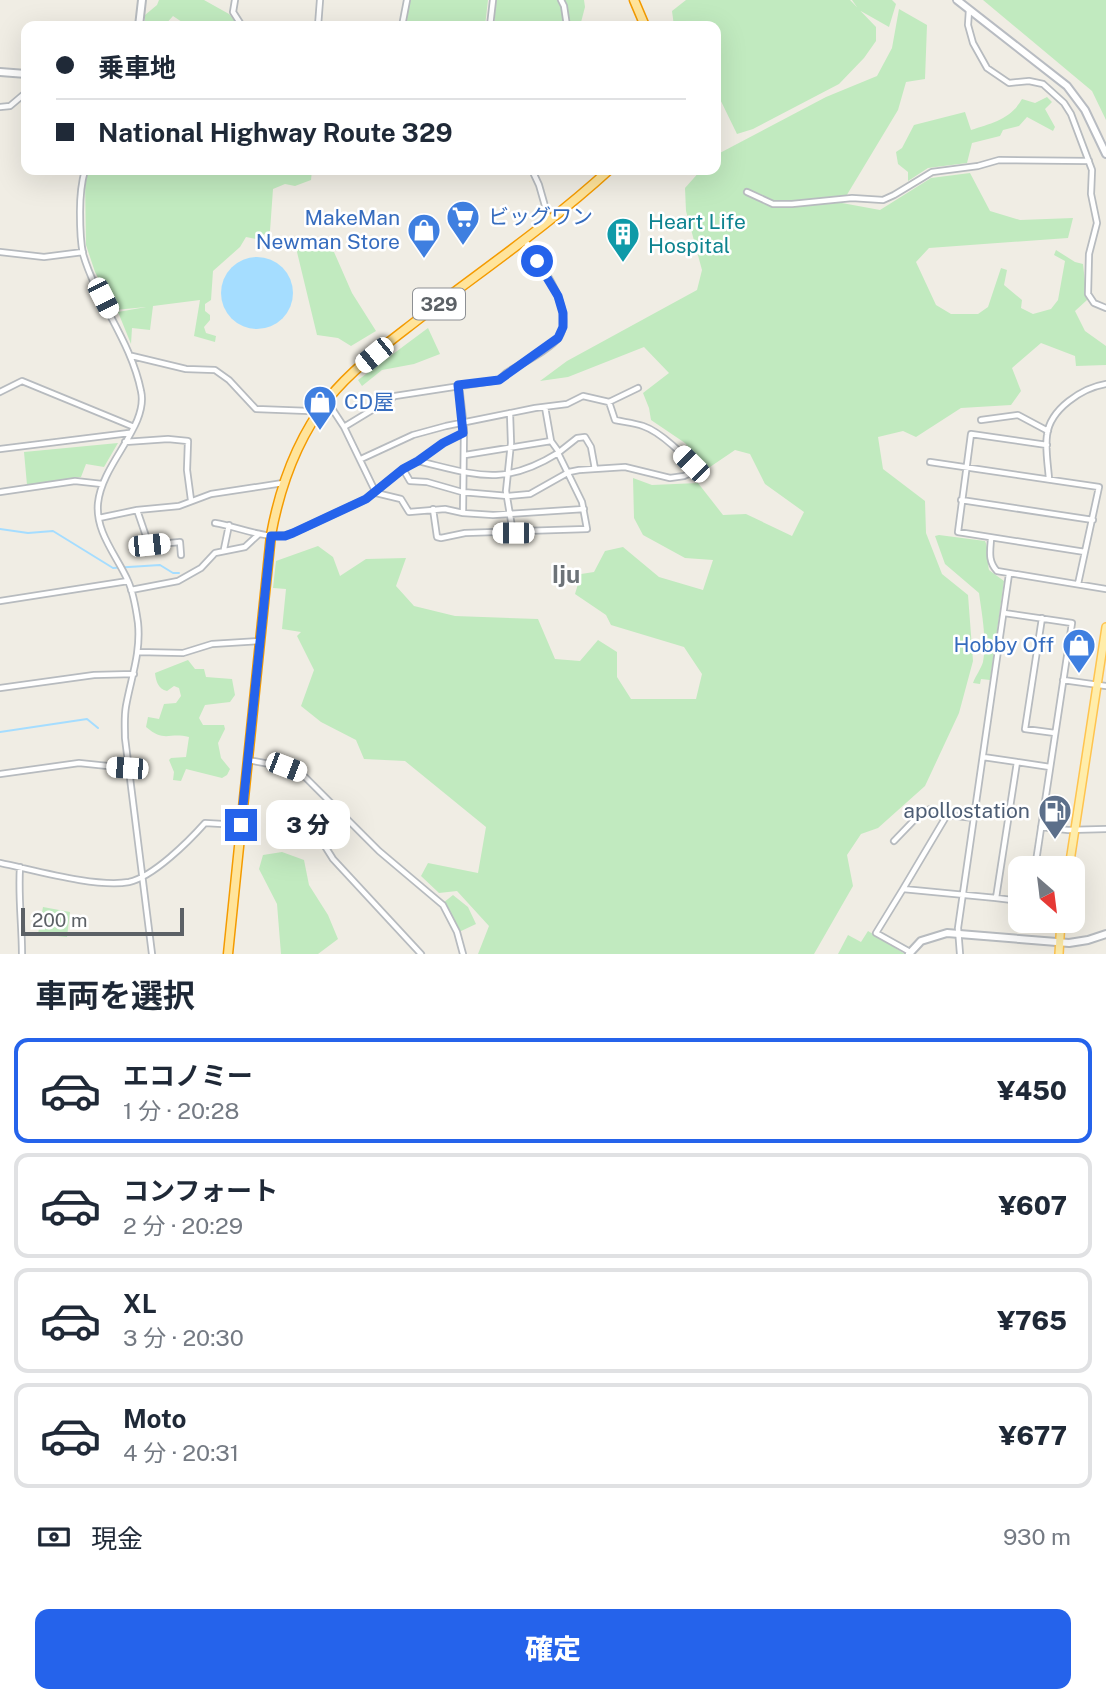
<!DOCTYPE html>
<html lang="ja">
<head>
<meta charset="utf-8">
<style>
  :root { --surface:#fff; --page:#f6f6f7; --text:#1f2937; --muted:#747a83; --line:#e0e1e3; --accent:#2563eb }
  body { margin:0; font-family:"Public Sans","Noto Sans JP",sans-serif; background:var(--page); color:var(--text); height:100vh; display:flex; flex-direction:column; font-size:26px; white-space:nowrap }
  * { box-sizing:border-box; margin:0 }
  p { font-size:23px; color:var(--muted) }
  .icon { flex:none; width:38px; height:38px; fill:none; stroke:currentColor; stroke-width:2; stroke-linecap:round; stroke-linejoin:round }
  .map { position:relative; height:954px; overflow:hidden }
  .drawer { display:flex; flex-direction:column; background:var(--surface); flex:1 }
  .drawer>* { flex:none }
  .banner { position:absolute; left:21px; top:21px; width:700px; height:154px; border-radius:14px; box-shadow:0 7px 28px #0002; display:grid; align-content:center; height:154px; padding:0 35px; background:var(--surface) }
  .needle { width:46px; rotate:152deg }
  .controls { position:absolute; left:1008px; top:856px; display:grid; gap:14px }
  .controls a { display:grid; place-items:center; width:77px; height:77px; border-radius:14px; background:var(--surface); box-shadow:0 7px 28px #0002; font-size:35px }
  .scale { position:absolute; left:21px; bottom:18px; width:163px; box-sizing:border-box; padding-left:7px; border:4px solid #5c6166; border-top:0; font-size:19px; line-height:24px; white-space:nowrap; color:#5c6166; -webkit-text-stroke:5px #fff; paint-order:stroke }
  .end { position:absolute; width:32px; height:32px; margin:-16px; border:9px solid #2563eb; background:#fff; box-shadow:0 0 0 4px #fff }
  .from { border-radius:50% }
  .bubble { position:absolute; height:49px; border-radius:14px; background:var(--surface); box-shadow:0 7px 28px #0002; font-size:23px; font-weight:800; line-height:49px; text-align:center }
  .car { position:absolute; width:21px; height:42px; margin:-21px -10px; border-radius:9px; box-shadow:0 0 5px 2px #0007; background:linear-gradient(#fff 24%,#345 0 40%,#fff 0 76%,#345 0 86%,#fff 0) }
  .banner b { display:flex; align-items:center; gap:24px; height:66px; font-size:26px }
  .banner b+b { border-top:2px solid var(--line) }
  .banner i { width:18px; height:18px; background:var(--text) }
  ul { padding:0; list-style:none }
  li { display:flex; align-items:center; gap:21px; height:105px; margin:0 14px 10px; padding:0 21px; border:4px solid var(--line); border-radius:14px }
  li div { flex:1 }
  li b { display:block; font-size:26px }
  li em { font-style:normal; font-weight:800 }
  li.on { border-color:var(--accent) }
  li>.icon { width:63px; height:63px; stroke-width:1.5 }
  h2 { padding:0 35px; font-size:32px; line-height:84px }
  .pay { display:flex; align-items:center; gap:18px; height:77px; padding:0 35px; font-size:26px }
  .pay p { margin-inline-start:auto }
  .button { display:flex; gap:14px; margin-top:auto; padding:14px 35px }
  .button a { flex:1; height:80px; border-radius:14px; background:var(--accent); color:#fff; font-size:28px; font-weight:800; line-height:80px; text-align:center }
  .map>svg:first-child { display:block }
</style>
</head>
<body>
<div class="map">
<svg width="1106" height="954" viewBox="0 0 1106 954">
  <rect width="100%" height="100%" fill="#f0ede4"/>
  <path fill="#c1eabf" d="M159 0H204L229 14 239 26H188L173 16 164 26H145V15L157 5Z
    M409 0H488L485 26H406Z
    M496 0H584L585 7 580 26H494Z
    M686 0H850L876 27V41L864 58 839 84 753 129 737 134 716 91V26H674L672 11Z
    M852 0H892L896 4 889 27 859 10Z
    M983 0H1106V120L1092 91Z
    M899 9 927 25 925 79 906 82 898 110 842 203 880 210 931 178 970 173 990 211 1020 220 1073 218 1068 238 929 248 916 262 936 305 951 314H978L988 307 1001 268 1007 270 1004 285 1022 300 1021 308 1033 314 1051 309 1058 300 1065 261 1054 255 1056 250 1075 262 1083 264 1087 300 1075 311 1085 331 1106 346V365L1076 366 1075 356 1041 343 1012 368 1021 391 1011 405 961 408 916 437 903 431 878 437 883 469 925 501 926 533 942 574 968 595 973 661 959 713 925 786 878 828 861 834 847 855 853 886 814 954H478L489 926 457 891 439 893 421 876 428 863 478 873 486 827 405 761 364 759 356 740 321 722 301 706 314 670 297 636 301 632 282 629 286 589 273 588 276 561 318 546 333 557 340 576 366 559 406 558 396 586 414 606 455 616 538 619 555 659 580 661 598 640 617 652V677L631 699H696L702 674 684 647 611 625 606 615 575 594 581 574 594 572 605 551 623 547 659 577 703 590 713 560 685 558 643 535 634 518 633 478 652 485 698 483 723 515 746 514 792 536 804 512 765 484 750 454 735 450 707 469 685 443 651 420 649 408 643 393 669 373 644 347 568 377 540 381 567 361 697 290 702 270 686 211 685 188 701 170H716V155L826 97 877 76 892 48Z
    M1047 97 1052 102 1045 109 1055 127 1053 131 1027 117 1019 126 1003 130 1000 136 972 143 967 163 928 168 908 181V172L898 164 896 152 902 148 914 125 965 112 971 130C992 123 1011 119 1022 99L1035 103Z
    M90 170H312L311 180 295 186 285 184 273 189 270 231 256 239 246 237 240 247 213 271 211 300 205 304V311L210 315V320L204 327 206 333 216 336 215 342 194 336 200 300 153 306 150 330 132 328 131 344 118 312 146 307 115 310 95 272 86 245 85 179Z
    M303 240 334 252 352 293 376 331 351 346 338 338 317 335 297 252Z
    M428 328 440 354 414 364 382 370 362 386 358 380Z
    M118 443 104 467 86 464 81 477 27 485 24 452Z
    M939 535 985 541C989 548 987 561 989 570L1004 581 990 680 981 679 980 684 973 683C976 675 981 669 983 662 987 640 982 615 979 593L945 564 935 536Z
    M188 660 195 669H204L206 677 232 679 235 695 230 702 205 705 199 718 203 725H224L225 729 218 743 221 758 230 769 227 775 222 778 186 769 181 781 173 780 174 772 169 760 171 758 186 757 189 737C168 732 165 743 146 727L148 717 159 719 164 704 176 703 181 696 179 688 174 686 167 691C158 689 156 681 155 673Z
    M282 852 304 860 309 885 328 915 338 939 318 954H281L277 904 259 869 263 855Z
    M453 895 468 907 476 924 459 932 443 903Z
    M43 907 70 912 67 937 38 934Z
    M868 931 905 954H838L848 935 861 942Z"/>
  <path fill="#a5ddff" d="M221 293a36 36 0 1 1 72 0a36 36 0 1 1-72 0Z"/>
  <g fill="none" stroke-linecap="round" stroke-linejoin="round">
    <path stroke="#a5ddff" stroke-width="2" d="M0 529 28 533 53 531 113 568 160 565 173 573H179
      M0 732 87 719 98 728"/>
    <defs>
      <path id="minor" d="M235 0 233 12 242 26
        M561 0 564 6 567 26
        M969 10 968 25 973 43 987 68 1009 83 1029 81 1043 84 1064 103 1071 114 1092 170 1091 194 1097 223 1089 254 1088 294 1094 303 1106 308
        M318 26 320 0
        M402 26 407 0
        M490 26 493 0
        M0 107 10 106 23 95 26 96
        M85 170C81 184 80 197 80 212 80 226 80 240 83 254 97 302 131 341 141 391 149 426 102 463 98 503 95 532 117 556 128 581 134 594 136 609 138 623 141 653 131 678 126 706 124 717 125 728 125 738L152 954
        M532 170 539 185 549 220
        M747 192 773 204H792L852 198 883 200 894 195 932 172 978 166 999 160 1089 161
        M0 252 44 257 83 252
        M132 356 186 369 215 370 229 380 256 409 309 411 316 414
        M459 385 464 428 463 513
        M0 392 22 381 134 427
        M327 401 344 427 376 493
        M609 402 638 388
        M545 407 551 441 559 452
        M510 413 511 443 506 491 513 533
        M981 420 1018 415 1048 431
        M344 427 395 396 499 380 506 373C520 364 550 350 559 337 576 311 539 261 524 239
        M125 442 168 439 188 441 187 470 191 500
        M1047 445 971 434 958 532 1085 552
        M0 449 129 433
        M558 453 577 438 585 437 591 447 595 469
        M465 455 551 441
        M361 459 413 435 446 426 535 408 567 404 583 396 609 402 615 420C624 422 634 423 643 426 658 431 690 457 693 472L684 476 670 478 625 467 579 470 569 472 530 494 508 496 462 492 427 482 410 481 403 469
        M418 461C477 475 503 487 558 453L582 502 587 529 465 533 441 538 437 537 433 509
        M930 462 1099 487 1078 584
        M1049 479C1048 465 1045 449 1047 435 1050 409 1082 388 1106 384
        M0 492 75 481 102 484
        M376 493 401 499 409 512 445 509 463 513 493 515 584 509
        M961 500 1093 520
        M137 510 149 545 180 542 181 555
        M99 518 137 510 179 506 211 494 283 483
        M215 523C240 527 269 542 293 533L366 499 403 469 418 461 443 443 463 433
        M991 539C990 552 988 561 997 571L1106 589
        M224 549 229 525
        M131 590 178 581 201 568 215 553 245 547 259 534
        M0 601 128 581
        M1004 613 1072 623 1035 868
        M1042 618 1025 729 1055 733
        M138 652 183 653 212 644 260 641
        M1063 680 1106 686
        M0 688 94 675 134 674
        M248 760 286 767 302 774 379 851 443 905 457 932 463 954
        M1017 762 1050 767
        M0 774 79 763 127 768
        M340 811 316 832 333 859 421 954
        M974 818 947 815 903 889 996 898 1017 762 983 757
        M1041 827 1068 830 1106 829
        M894 841 920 814 930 809 947 815
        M0 863C34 870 96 888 129 882 153 877 189 841 205 823L240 825
        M20 867C18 896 22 925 22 954
        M903 889 876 933 910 952
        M996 898 1020 901
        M960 954 958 928 1009 574"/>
      <path id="tertiary" d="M139 26 142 0
        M0 72 26 74
        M909 954 921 941 947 933 1069 943 1088 940 1106 934"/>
      <path id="secondary" d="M957 0 1067 86 1085 110 1106 154"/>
      <path id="primary" d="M1069 868 1106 627
        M1059 954 1061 920"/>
      <path id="trunk" d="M634 0 645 26
        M228 954 271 535C280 486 297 439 328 399 354 367 388 343 420 318 484 269 550 224 609 170"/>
    </defs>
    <use href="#minor" stroke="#b7bbbf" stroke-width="8"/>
    <use href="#tertiary" stroke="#b7bbbf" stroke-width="10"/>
    <use href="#secondary" stroke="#b8bcc2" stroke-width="10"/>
    <use href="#primary" stroke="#ffc44f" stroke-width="10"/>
    <use href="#trunk" stroke="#f49b00" stroke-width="11"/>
    <use href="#minor" stroke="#fff" stroke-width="4.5"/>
    <use href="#tertiary" stroke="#fff" stroke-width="6"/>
    <use href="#secondary" stroke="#fff" stroke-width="6"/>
    <use href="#primary" stroke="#ffedaa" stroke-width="7"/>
    <use href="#trunk" stroke="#ffe49b" stroke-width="8"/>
  </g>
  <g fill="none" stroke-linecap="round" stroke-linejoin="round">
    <path stroke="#2563eb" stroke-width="9" d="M241 825 271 536H285L293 533 366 499 403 469 418 461 443 443 463 433 458 385 499 380 558 338 563 327V313L558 296 537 261"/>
  </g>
  <defs>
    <symbol id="supermarket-pin" viewBox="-11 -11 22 30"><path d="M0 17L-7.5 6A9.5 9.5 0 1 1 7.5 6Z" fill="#3f7fe0" stroke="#fff"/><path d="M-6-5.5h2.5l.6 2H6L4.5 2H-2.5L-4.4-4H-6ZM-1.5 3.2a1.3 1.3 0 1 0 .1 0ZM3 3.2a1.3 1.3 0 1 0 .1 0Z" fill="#fff"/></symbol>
    <symbol id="shop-pin" viewBox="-11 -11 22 30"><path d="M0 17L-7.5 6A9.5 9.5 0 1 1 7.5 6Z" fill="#3f7fe0" stroke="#fff"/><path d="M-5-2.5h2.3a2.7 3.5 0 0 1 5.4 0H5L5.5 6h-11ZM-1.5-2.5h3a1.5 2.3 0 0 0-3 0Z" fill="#fff"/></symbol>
    <symbol id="building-pin" viewBox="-11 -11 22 30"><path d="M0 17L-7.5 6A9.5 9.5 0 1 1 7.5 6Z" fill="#0f9aa8" stroke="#fff"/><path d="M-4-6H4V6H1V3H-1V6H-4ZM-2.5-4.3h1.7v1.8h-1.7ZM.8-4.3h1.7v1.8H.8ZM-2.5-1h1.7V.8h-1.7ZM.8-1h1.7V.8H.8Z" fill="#fff"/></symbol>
    <symbol id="fuel-pin" viewBox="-11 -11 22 30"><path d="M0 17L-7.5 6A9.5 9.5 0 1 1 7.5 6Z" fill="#5c6f8a" stroke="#fff"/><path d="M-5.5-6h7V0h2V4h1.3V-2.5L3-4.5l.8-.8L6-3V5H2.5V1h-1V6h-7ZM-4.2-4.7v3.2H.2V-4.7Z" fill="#fff"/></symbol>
  </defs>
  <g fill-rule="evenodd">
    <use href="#supermarket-pin" x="444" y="198" width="38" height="52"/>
    <use href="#shop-pin" x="405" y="211" width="38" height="52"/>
    <use href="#building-pin" x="604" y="215" width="38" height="52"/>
    <use href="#shop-pin" x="301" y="383" width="38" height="52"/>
    <use href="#shop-pin" x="1060" y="626" width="38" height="52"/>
    <use href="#fuel-pin" x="1036" y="792" width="38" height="52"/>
  </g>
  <g text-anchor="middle" stroke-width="5" stroke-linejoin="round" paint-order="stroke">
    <rect fill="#fff" stroke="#8d9094" stroke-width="2" x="413" y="288.5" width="52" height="31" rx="5"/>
    <g font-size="19" font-weight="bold" fill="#5c6166">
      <text x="439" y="311">329</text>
    </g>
    <g font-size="21" fill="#366cbe" stroke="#fff" text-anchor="start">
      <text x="488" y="224">ビッグワン</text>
      <text x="400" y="225" text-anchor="end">MakeMan<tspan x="400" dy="24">Newman Store</tspan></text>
      <text x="344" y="409">CD屋</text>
      <text x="1054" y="652" text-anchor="end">Hobby Off</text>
    </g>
    <g font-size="21" fill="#0d838f" stroke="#fff" text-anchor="start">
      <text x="648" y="229">Heart Life<tspan x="648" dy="24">Hospital</tspan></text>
    </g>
    <g font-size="21" fill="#4e5e75" stroke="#fff" text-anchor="end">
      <text x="1030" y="818">apollostation</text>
    </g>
    <g font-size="24" font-weight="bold" fill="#6d7378" stroke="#fff">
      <text x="566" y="583">Iju</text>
    </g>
  </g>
</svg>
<div class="controls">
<a><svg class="needle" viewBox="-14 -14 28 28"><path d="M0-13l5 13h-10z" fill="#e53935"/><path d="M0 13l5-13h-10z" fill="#747a83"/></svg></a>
</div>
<div class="scale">200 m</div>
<i class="end from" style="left:537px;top:261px"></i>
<i class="end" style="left:241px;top:825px"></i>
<div class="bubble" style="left:266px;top:800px;width:84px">3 分</div>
<i class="car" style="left:103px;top:298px;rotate:153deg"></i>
<i class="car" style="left:374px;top:355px;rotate:231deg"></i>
<i class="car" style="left:691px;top:464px;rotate:315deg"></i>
<i class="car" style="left:513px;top:533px;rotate:270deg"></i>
<i class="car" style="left:149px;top:545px;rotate:84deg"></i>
<i class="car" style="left:286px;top:767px;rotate:111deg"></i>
<i class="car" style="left:127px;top:768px;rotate:274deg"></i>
<div class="banner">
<b><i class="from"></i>乗車地</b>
<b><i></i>National Highway Route 329</b>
</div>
</div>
<section class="drawer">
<h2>車両を選択</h2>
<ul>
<li class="on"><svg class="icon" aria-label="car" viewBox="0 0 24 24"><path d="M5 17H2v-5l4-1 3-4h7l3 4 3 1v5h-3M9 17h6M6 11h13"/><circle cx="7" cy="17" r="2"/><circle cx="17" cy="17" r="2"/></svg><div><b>エコノミー</b><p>1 分 · 20:28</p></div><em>¥450</em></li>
<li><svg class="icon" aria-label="car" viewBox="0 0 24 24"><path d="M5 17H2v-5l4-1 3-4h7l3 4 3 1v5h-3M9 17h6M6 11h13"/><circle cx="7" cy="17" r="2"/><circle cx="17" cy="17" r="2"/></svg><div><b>コンフォート</b><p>2 分 · 20:29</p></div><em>¥607</em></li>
<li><svg class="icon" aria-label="car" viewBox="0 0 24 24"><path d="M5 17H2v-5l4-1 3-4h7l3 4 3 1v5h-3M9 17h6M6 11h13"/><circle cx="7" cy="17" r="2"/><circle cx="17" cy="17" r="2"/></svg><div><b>XL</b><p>3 分 · 20:30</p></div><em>¥765</em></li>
<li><svg class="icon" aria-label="car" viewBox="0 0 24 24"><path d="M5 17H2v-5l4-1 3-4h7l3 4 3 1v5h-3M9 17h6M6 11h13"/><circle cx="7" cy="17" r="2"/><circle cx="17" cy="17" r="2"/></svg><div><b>Moto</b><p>4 分 · 20:31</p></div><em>¥677</em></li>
</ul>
<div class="pay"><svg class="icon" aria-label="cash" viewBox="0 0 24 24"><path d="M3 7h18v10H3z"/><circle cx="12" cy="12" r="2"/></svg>現金<p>930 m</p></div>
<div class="button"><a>確定</a></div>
</section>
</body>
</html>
